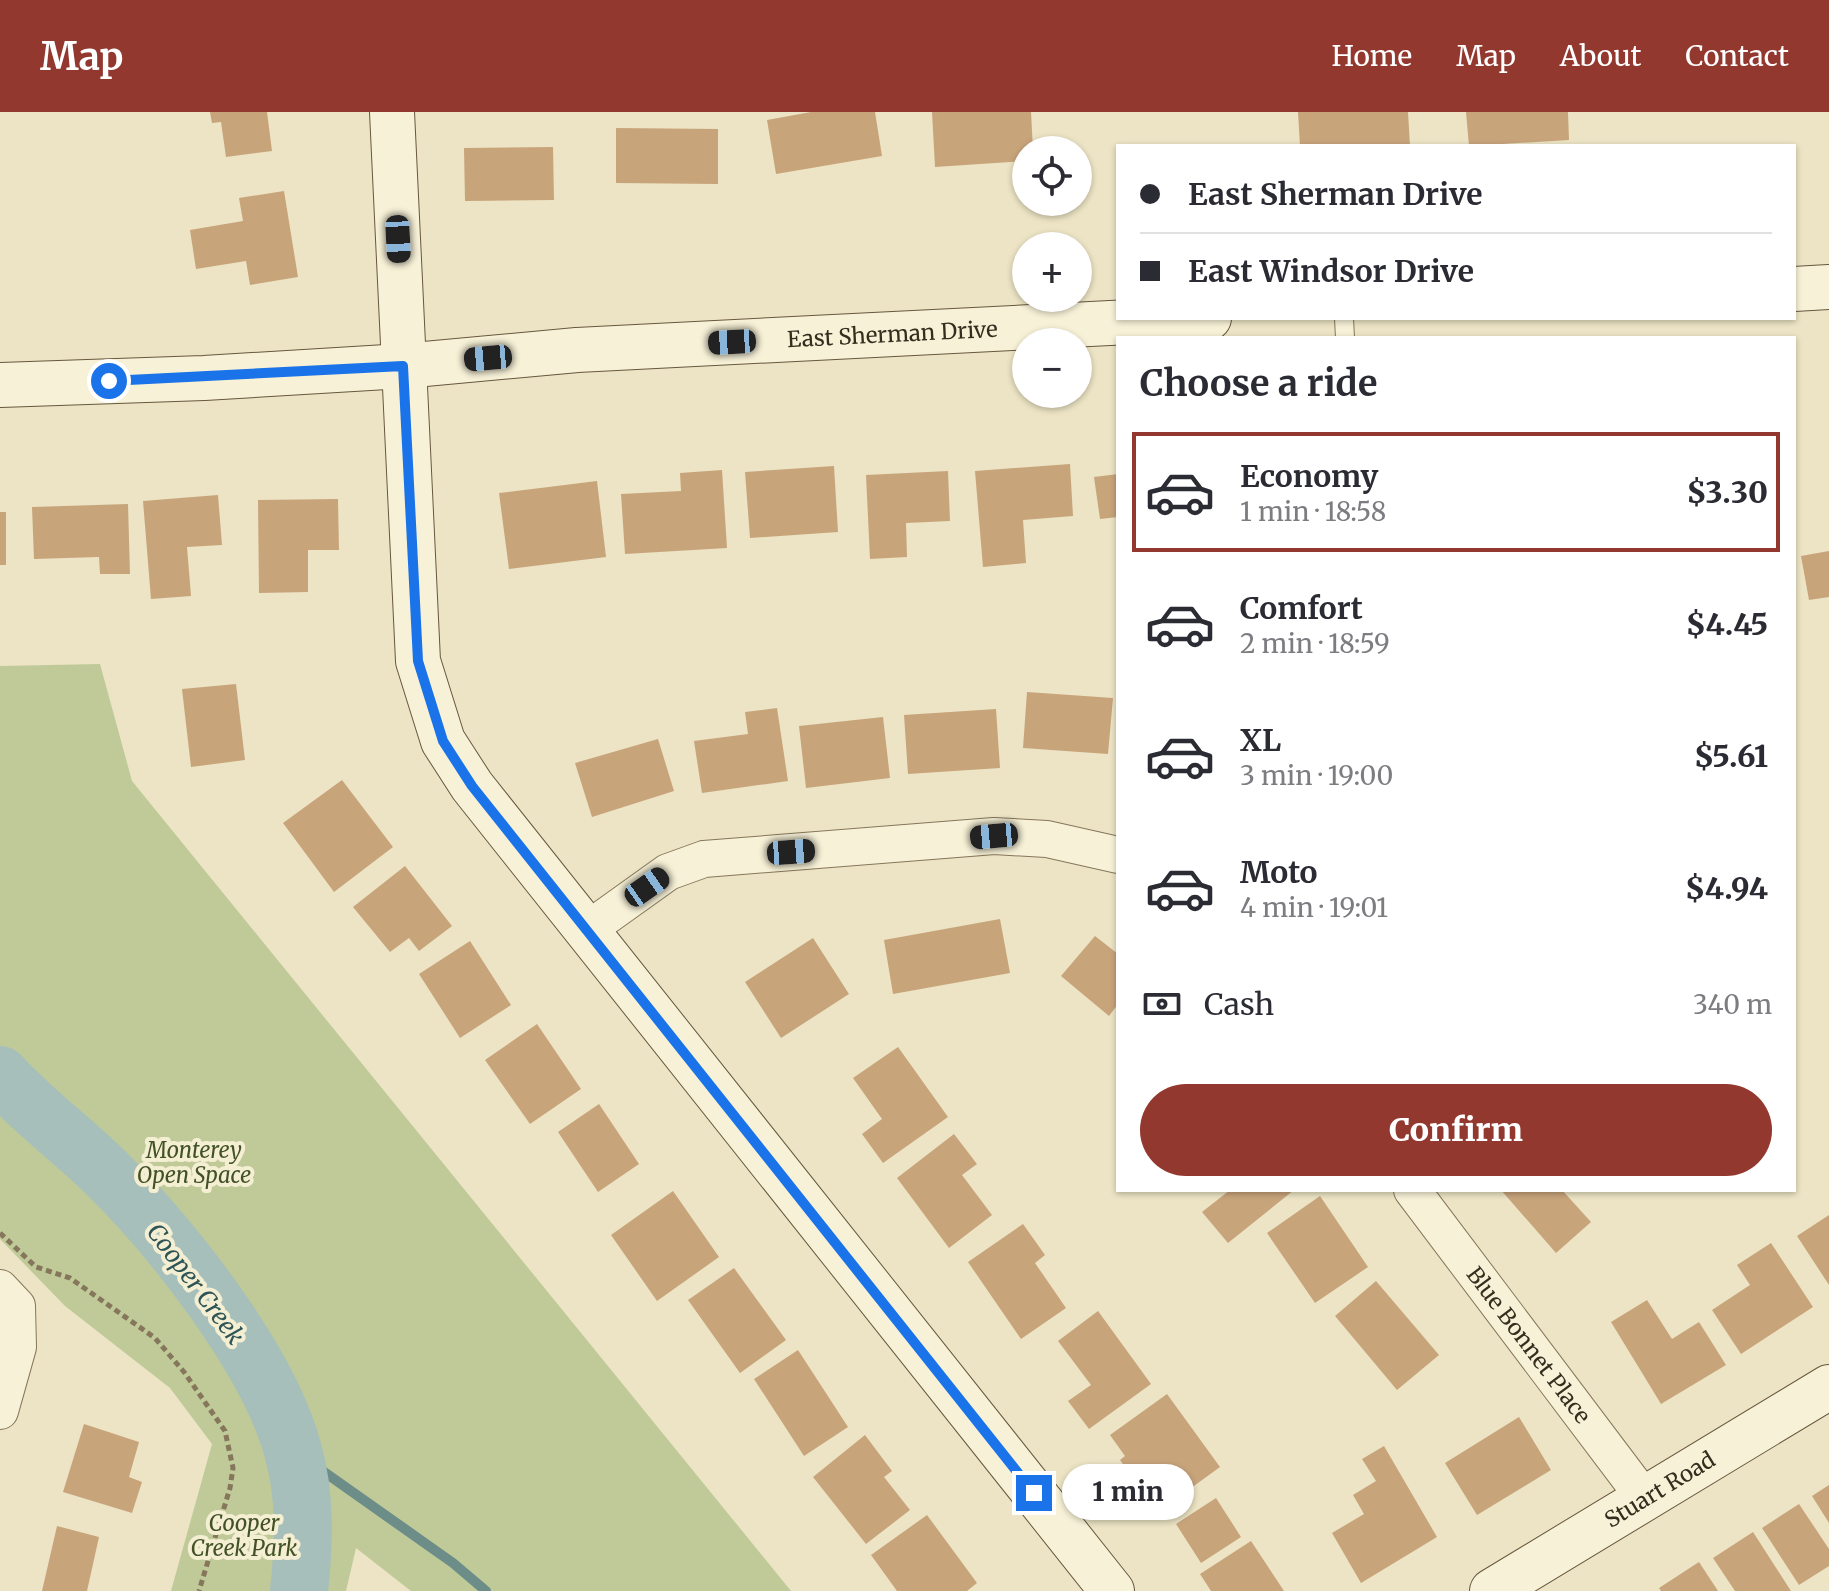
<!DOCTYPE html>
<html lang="en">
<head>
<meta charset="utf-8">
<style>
  :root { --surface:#fff; --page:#f2f2f3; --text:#2b2b33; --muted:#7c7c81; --line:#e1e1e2; --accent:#92382e }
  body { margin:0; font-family:Merriweather,serif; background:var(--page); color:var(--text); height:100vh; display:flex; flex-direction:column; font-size:30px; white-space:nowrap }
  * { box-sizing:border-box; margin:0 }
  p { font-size:26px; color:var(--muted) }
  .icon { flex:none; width:44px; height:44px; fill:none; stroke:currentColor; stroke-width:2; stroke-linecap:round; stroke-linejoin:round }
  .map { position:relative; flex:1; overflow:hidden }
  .panel { position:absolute; left:1116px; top:224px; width:680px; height:856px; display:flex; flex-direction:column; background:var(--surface); border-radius:0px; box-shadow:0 2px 6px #0004 }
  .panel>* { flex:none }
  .guide { position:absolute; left:1116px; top:32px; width:680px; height:176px; border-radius:0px; box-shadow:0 2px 6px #0004; display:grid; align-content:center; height:176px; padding:0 24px; background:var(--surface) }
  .tools { position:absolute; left:1012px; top:24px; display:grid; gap:16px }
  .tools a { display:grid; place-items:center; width:80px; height:80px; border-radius:50%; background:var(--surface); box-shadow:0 2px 6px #0004; font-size:40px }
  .end { position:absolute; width:36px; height:36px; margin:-18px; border:10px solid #1a73e8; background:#fff; box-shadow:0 0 0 4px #fff }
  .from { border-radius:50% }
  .bubble { position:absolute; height:56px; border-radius:28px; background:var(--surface); box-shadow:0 2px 6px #0004; font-size:26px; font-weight:800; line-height:56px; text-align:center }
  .car { position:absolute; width:24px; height:48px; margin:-24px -12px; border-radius:10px; box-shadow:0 0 6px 2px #0007; background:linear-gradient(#222 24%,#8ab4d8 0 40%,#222 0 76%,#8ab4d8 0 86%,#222 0) }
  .guide b { display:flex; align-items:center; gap:28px; height:76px; font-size:30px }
  .guide b+b { border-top:2px solid var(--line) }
  .guide i { width:20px; height:20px; background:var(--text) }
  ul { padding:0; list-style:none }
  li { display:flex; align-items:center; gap:24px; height:120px; margin:0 16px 12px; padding:0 8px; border:4px solid transparent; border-radius:0px }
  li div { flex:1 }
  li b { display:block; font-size:30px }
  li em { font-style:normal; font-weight:800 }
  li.on { border-color:var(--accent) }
  li>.icon { width:72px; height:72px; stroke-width:1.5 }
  h2 { padding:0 24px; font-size:36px; line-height:96px }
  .pay { display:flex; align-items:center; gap:20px; height:88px; padding:0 24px; font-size:30px }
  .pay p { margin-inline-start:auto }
  .action { display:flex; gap:16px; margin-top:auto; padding:16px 24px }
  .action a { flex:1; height:92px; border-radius:48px; background:var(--accent); color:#fff; font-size:32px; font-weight:800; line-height:92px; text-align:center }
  header { display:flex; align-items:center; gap:48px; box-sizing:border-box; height:112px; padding:0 40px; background:var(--accent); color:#fff }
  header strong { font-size:38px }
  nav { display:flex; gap:44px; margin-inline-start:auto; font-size:28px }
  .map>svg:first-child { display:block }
</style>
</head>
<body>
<header>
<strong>Map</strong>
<nav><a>Home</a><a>Map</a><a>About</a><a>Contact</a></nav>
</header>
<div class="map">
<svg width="1829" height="1479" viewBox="0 0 1829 1479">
  <rect width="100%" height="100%" fill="#ece4c4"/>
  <path fill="#bfca98" d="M100 552 132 669 791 1479H411L356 1436 346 1479H171L212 1332 170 1276 65 1194 0 1127V554Z"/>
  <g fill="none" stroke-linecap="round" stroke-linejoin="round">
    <path stroke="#6d8d88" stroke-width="10" d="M293 1338 453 1451 486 1479"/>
    <path stroke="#a6bfba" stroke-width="58" d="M0 963C32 998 70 1026 103 1058 171 1124 269 1248 293 1339 306 1384 304 1433 299 1479"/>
  </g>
  <path fill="#c8a47b" d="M210 0H267L272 39 226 45 221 10 212 11Z
    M811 0H875L882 44 776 62 767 8Z
    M932 0H1031L1033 38H1026V49L935 55Z
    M1298 0H1408L1410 34H1300Z
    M1466 0H1568L1569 28 1469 34Z
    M616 16 718 17V72L616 71Z
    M553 35 554 88 465 89 464 36Z
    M284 79 298 165 250 173 246 149 196 157 190 118 243 109 239 86Z
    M1070 352 1073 404 1023 408 1026 451 983 455 975 359Z
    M834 354 838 420 750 426 745 360Z
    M722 358 727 436 625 442 621 382 681 379 680 361Z
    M948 359 950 409 906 411 907 445 870 447 866 363Z
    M1118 362V405L1100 407 1094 365Z
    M597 369 606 445 509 457 499 381Z
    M218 383 222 433 187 435 191 484 151 487 143 389Z
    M338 387 339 438H308V480L259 481 258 388Z
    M128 392 130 462H100L99 445 34 447 32 395Z
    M0 400H6V453H0Z
    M1829 439V485L1809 488 1801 444Z
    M236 572 245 648 191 655 182 577Z
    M1027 580 1113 586 1108 642 1023 636Z
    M777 596 788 669 702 681 694 629 748 622 745 600Z
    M996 597 1000 656 908 662 904 603Z
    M883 605 890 666 806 676 799 614Z
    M658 627 674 679 592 705 575 651Z
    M342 668 393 735 334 780 283 711Z
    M405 754 452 814 419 839 409 826 390 840 353 795Z
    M1000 807 1010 861 893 882 884 828Z
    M1095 824 1118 842V892L1109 904 1061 864Z
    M813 826 849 882 781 926 745 870Z
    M470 829 511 893 460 926 419 862Z
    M537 912 581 977 530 1012 485 948Z
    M898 935 948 1005 883 1051 862 1022 882 1007 853 966Z
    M599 992 639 1052 598 1080 558 1020Z
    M954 1022 977 1052 962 1063 992 1103 949 1136 897 1066Z
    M1230 1078H1294L1228 1131 1202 1100Z
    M1501 1078H1562L1591 1110 1556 1141Z
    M673 1079 719 1145 657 1189 611 1123Z
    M1320 1084 1368 1155 1315 1191 1267 1121Z
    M1829 1103V1173L1797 1124Z
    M1023 1112 1045 1143 1035 1151 1066 1196 1021 1227 968 1150Z
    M1771 1131 1813 1195 1741 1242 1712 1198 1750 1173 1737 1153Z
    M734 1156 786 1228 740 1261 688 1188Z
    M1376 1169 1439 1243 1397 1278 1335 1204Z
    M1647 1188 1672 1227 1699 1210 1726 1253 1661 1292 1611 1210Z
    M1098 1199 1151 1272 1089 1317 1068 1289 1091 1273 1058 1229Z
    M798 1238 848 1315 804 1344 754 1267Z
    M1167 1282 1220 1355 1158 1400 1120 1348 1125 1344 1110 1323Z
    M1519 1305 1551 1358 1477 1403 1445 1351Z
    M84 1312 139 1330 129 1365 142 1370 132 1401 63 1380Z
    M865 1323 892 1359 884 1365 910 1398 866 1432 813 1365Z
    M1384 1334 1437 1425 1361 1471 1332 1421 1364 1402 1353 1383 1376 1369 1362 1347Z
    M1829 1373V1411L1812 1384Z
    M1216 1386 1241 1425 1201 1451 1176 1412Z
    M1799 1392 1829 1437V1454L1799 1473 1762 1416Z
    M927 1403 977 1471 967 1479H897L871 1443Z
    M57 1414 99 1425 87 1479H42Z
    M1753 1420 1791 1479H1735L1713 1446Z
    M1251 1429 1284 1479H1211L1200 1462Z
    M1699 1450 1718 1479H1661L1659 1476Z"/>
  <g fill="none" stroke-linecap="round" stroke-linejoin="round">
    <defs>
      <path id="lane" d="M1344 206 1345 226"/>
      <g id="street">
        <path d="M587 818 668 760 704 747 994 724 1047 727 1118 743"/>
        <path id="s1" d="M1412 1078 1645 1387"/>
        <path d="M0 1176 17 1194 18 1235 0 1299"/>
      </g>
      <g id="secondary">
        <path d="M392 0 418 549 443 629 472 674 1112 1479"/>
        <path d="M1794 177 1829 175"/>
        <path id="s2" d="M0 273 204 266 403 254 577 238 1209 206"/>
        <path id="s3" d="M1492 1479 1829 1275"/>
      </g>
    </defs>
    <use href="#lane" stroke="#86765b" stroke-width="20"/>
    <use href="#street" stroke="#86765b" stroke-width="38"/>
    <use href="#secondary" stroke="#67573e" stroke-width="46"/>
    <path stroke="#86765b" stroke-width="5" stroke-dasharray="6 4" stroke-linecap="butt" d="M0 1121 36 1155 70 1166 155 1226 184 1260 225 1319 233 1356 230 1376 199 1479"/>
    <use href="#lane" stroke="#f7f1d7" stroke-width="18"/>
    <use href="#street" stroke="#f7f1d7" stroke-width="36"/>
    <use href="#secondary" stroke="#f7f1d7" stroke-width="44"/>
  </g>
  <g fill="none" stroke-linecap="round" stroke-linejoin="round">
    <path stroke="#1a73e8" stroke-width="10" d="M109 269 403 254 418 549 443 629 472 674 1034 1381"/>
  </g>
  <g text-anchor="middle" stroke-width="8" stroke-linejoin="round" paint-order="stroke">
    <g font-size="22" fill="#362d1f" stroke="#f4eed3">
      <text dy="8" stroke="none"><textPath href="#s2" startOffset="894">East Sherman Drive</textPath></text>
      <text dy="8" stroke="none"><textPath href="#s1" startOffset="194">Blue Bonnet Place</textPath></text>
      <text dy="8" stroke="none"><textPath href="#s3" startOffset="196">Stuart Road</textPath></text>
    </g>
    <g font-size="22" font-style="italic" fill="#425226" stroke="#f4eed3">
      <text x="194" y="1046">Monterey<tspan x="194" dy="25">Open Space</tspan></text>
      <text x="244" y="1419">Cooper<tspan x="244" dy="25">Creek Park</tspan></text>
    </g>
    <g font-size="24" font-style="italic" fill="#2e5455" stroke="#f4eed3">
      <text transform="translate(195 1172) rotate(53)" y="8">Cooper Creek</text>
    </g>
  </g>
</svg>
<div class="tools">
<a><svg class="icon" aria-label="locate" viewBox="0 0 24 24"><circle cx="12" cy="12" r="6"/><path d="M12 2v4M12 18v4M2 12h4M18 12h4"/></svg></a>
<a>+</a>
<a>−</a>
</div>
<i class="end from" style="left:109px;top:269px"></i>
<i class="end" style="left:1034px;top:1381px"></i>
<div class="bubble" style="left:1062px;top:1352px;width:132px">1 min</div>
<i class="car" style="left:398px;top:127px;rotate:177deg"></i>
<i class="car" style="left:732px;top:230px;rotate:267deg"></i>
<i class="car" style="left:488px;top:246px;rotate:265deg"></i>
<i class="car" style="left:994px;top:724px;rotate:265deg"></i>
<i class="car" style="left:791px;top:740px;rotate:86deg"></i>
<i class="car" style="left:647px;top:775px;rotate:55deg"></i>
<div class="guide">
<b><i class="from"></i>East Sherman Drive</b>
<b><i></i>East Windsor Drive</b>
</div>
<section class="panel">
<h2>Choose a ride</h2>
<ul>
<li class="on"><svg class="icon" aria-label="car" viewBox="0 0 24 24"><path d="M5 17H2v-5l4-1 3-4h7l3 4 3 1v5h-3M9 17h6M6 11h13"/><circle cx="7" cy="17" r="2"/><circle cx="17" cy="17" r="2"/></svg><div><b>Economy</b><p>1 min · 18:58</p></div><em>$3.30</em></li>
<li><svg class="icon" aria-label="car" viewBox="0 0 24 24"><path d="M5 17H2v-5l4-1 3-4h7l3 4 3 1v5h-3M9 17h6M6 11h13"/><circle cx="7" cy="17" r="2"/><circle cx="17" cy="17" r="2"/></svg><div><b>Comfort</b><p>2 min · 18:59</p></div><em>$4.45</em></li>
<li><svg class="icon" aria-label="car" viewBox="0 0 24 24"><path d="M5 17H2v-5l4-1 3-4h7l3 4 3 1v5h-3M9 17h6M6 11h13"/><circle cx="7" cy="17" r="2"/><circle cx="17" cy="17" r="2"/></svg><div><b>XL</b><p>3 min · 19:00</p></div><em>$5.61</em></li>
<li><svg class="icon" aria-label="car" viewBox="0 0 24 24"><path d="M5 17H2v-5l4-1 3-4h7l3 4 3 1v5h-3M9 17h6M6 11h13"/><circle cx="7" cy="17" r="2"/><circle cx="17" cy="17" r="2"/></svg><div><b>Moto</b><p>4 min · 19:01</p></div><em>$4.94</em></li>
</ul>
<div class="pay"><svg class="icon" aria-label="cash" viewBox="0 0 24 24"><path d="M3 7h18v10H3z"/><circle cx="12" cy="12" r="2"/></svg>Cash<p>340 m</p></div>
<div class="action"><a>Confirm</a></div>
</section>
</div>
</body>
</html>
